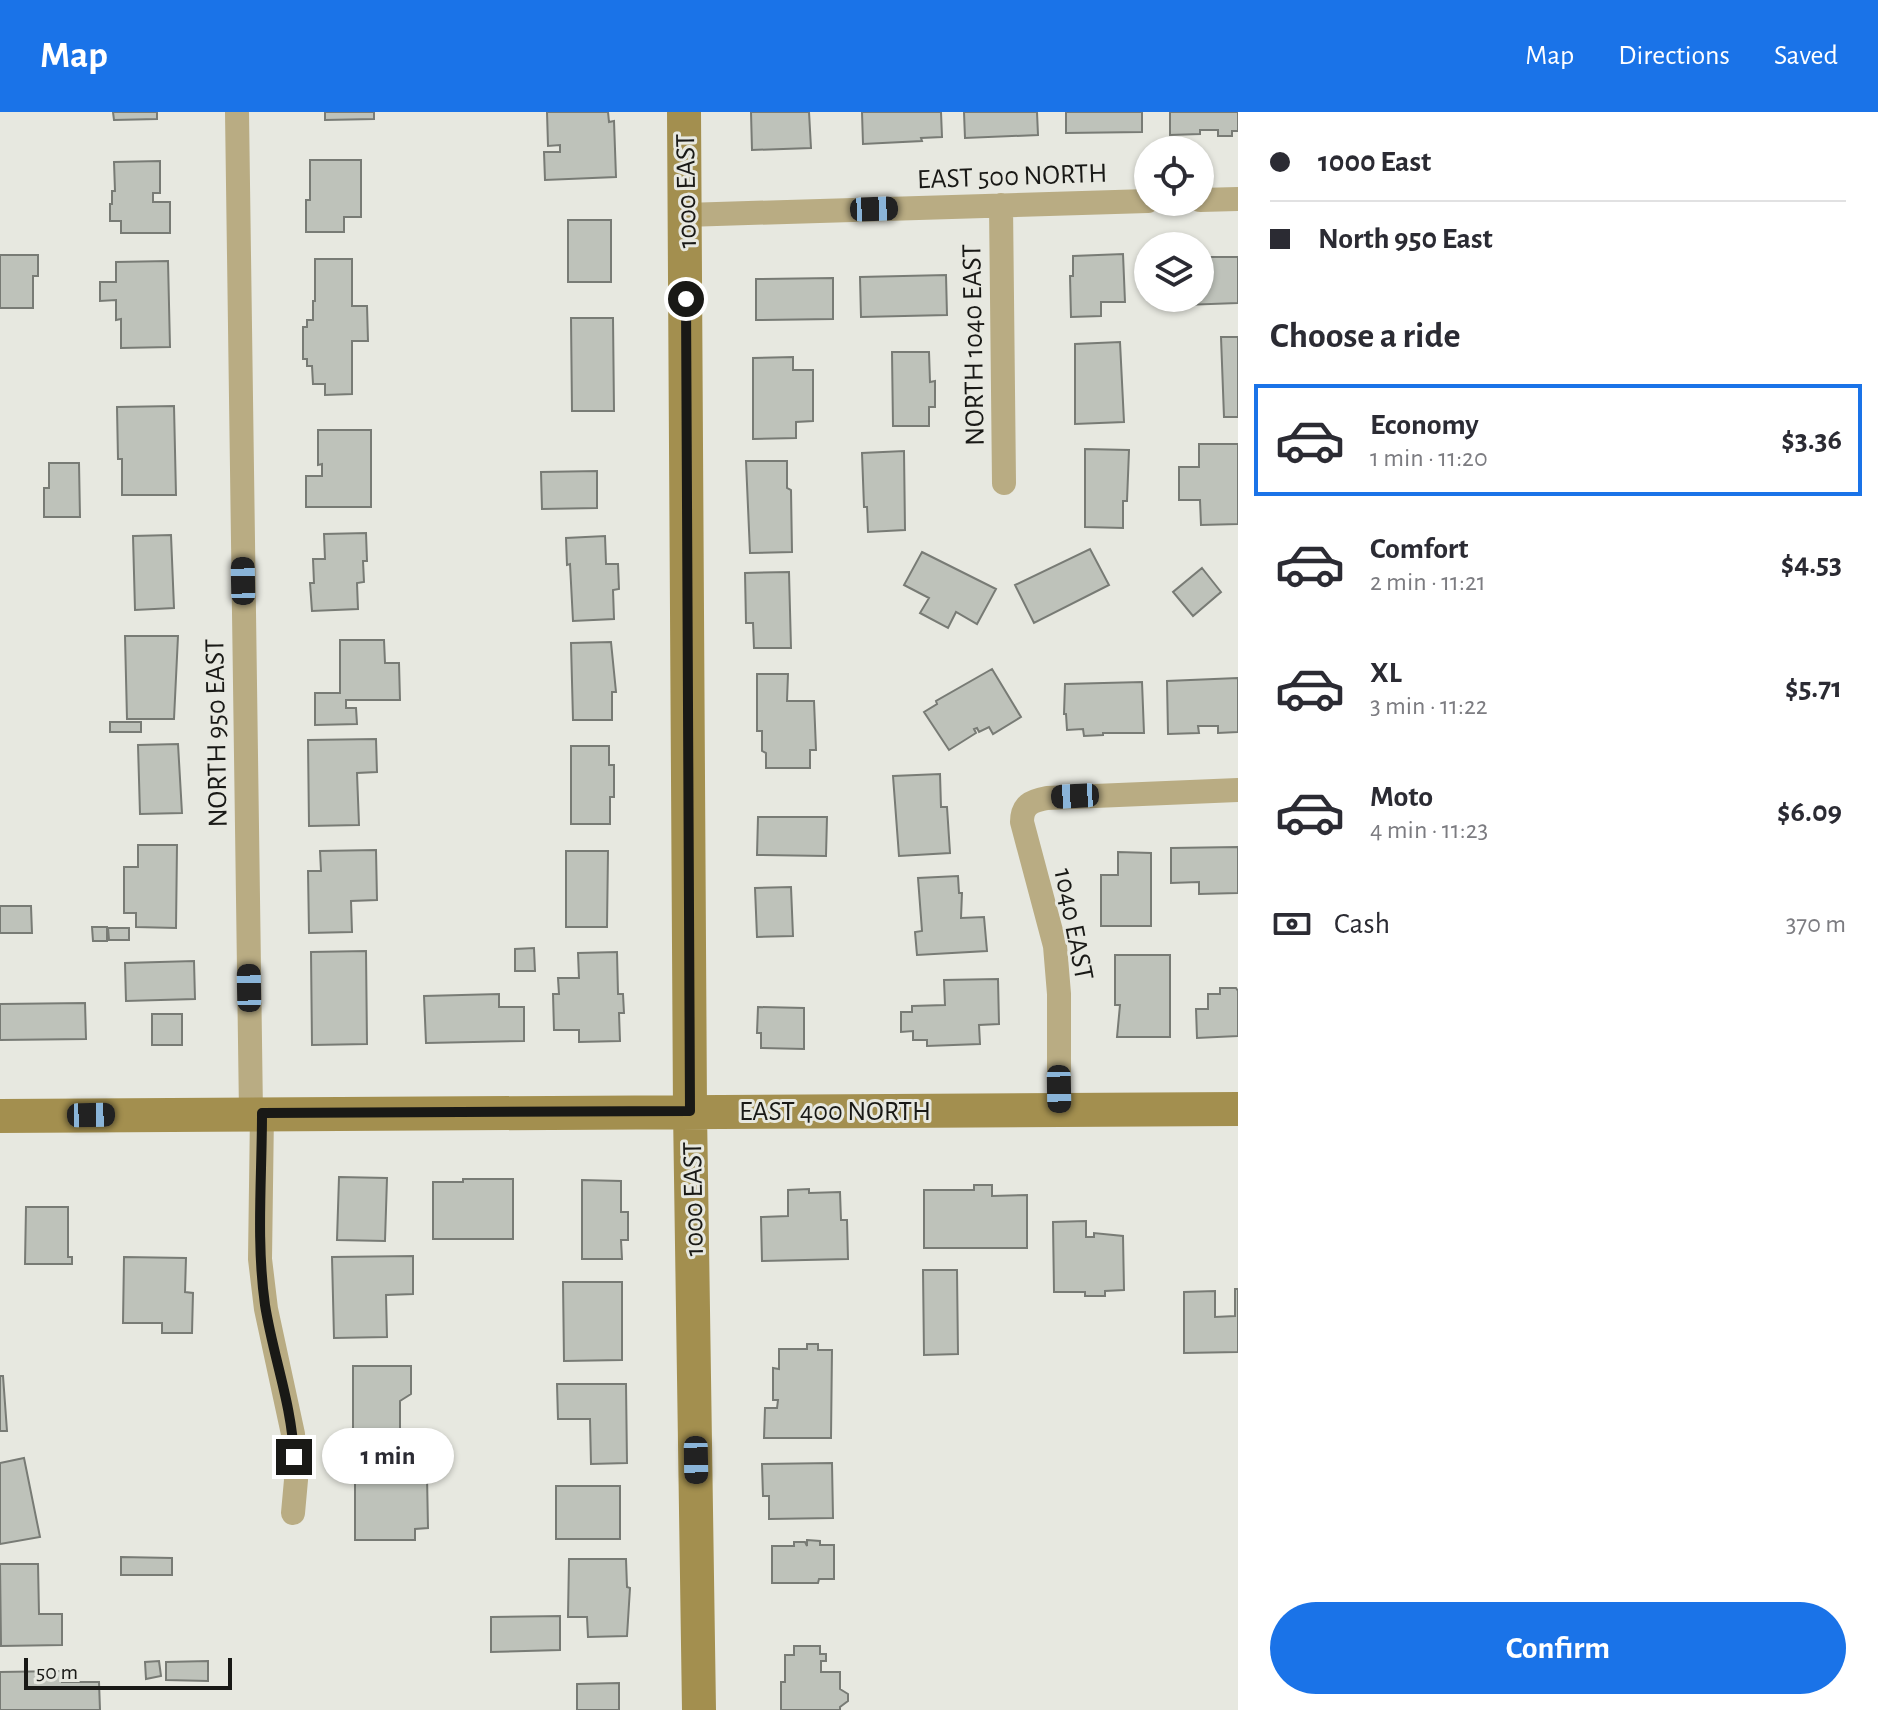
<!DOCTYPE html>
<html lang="en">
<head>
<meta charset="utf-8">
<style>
  :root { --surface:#fff; --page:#f2f2f3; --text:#2b2b33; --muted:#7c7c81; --line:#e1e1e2; --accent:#1a73e8 }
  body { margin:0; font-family:"Alegreya Sans",sans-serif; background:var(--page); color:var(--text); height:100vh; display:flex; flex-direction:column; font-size:30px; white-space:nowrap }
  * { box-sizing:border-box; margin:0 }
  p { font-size:26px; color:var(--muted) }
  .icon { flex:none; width:44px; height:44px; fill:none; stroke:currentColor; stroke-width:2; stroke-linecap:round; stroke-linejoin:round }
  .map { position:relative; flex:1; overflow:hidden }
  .sheet { display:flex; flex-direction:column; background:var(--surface); width:640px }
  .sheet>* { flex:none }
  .guide { display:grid; align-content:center; height:176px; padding:0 32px; background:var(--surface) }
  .buttons { position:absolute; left:1134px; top:24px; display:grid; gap:16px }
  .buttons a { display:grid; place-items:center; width:80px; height:80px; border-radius:50%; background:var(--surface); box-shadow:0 2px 6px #0004; font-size:40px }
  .scale { position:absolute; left:24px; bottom:20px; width:208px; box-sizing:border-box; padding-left:8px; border:4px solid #191916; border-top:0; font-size:22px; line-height:28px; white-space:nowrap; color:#191916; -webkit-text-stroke:6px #e7e8e0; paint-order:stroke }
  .end { position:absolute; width:36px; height:36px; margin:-18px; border:10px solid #191916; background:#fff; box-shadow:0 0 0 4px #fff }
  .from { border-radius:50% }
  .bubble { position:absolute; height:56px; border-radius:28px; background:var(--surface); box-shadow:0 2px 6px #0004; font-size:26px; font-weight:700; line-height:56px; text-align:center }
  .car { position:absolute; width:24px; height:48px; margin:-24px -12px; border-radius:10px; box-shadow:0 0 6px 2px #0007; background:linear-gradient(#222 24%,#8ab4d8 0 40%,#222 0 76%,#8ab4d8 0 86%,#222 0) }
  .guide b { display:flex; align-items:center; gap:28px; height:76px; font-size:30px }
  .guide b+b { border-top:2px solid var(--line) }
  .guide i { width:20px; height:20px; background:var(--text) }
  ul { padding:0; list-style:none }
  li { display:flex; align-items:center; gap:24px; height:112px; margin:0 16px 12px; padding:0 16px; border:4px solid transparent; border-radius:0px }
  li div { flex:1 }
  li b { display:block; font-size:30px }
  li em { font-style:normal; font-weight:700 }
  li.on { border-color:var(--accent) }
  li>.icon { width:72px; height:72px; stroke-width:1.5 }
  h2 { padding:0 32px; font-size:36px; line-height:96px }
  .pay { display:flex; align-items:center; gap:20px; height:88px; padding:0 32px; font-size:30px }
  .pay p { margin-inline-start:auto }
  .cta { display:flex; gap:16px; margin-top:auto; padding:16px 32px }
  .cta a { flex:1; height:92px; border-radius:48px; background:var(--accent); color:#fff; font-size:32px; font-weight:700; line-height:92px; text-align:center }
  header { display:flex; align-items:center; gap:48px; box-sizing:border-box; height:112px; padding:0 40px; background:var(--accent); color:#fff }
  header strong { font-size:38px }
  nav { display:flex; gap:44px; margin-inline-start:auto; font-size:28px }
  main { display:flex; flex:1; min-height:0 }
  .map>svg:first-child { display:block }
</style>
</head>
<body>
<header>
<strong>Map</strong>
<nav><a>Map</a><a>Directions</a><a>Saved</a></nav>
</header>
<main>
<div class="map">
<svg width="1238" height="1598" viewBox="0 0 1238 1598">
  <rect width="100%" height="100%" fill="#e7e8e0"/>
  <path fill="#bec2ba" stroke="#787b75" stroke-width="2" d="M113 0H157V7L114 8Z
    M325 0H374V7L325 8Z
    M547 0H608L609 10 614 9 616 65 545 68 544 40H560V33L548 34Z
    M751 0H809L811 36 752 38Z
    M862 0H941L942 25 921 26 922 29 863 32Z
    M964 0H1037L1038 23 965 26Z
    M1066 0H1142V20L1066 21Z
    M1170 0H1238V19H1232V24H1218V18H1200V22L1170 23Z
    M310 48H361V105H344V120H306V88H310Z
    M160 49V81H153V90H170V121H121V109H110V92H112V79H115L114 50Z
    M568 108H611V170H568Z
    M1123 142 1125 190H1101V204L1071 205 1070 164H1073V144Z
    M0 143H38V164H33V196H0Z
    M1208 145H1238V191L1184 193V186H1200V152L1208 151Z
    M315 147H352V194H367L368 229H352V282L325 283V272H313L312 254H307V247H303V215H307V208H313V189H315Z
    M168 149 170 235 121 236V207L116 208V188L100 189V170H116V150Z
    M946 163 947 203 861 205 860 165Z
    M833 166V207L756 208V167Z
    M571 206H613L614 299H572Z
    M1221 225H1238V305H1224Z
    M1120 230 1124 310 1075 312V232Z
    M892 240H929L930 270 935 269V295H929V314H893Z
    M793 245V258H813V309L796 310V326L753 327V246Z
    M174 294 176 383H122V347H118L117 295Z
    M318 318H371V395H306V364H322V352L318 353Z
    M1199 332H1238V412L1201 413 1200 388H1179V355H1199Z
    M1085 337 1129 338 1127 389H1123V416L1085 415Z
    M904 339 905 418 868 420 867 395H864L862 341Z
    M746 349H787V376L791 378 792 440 750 441Z
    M49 351H79L80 405H44V376H49Z
    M597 359V396L542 397 541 360Z
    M366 421 367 449H363L364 470 357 471 358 497 312 499 310 471H314L313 447H325L324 422Z
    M171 423 174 496 135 498 133 424Z
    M605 424 606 452H618L619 477 613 478 614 507 573 509 570 452 567 453 566 426Z
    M1090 437 1109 473 1034 511 1015 473Z
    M922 440 996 477 977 512 956 500 948 516 920 501 929 486 904 473Z
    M1202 456 1221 480 1193 504 1173 480Z
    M789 460 791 536H754L753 511H746L745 461Z
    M125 524H178L174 607H127Z
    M340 528H384L385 551H399L400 588H346V596H356L357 612 315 613V581H340Z
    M611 530 616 580H612V608H573L571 531Z
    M992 557 1021 605 993 622 989 615 979 620 977 616 974 617 976 621 949 638 924 600 937 592 936 589Z
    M757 562H788L787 589H814L816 638H810V656H766V641L762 639V619H757Z
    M1238 566V620L1218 621V614H1198L1199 621 1168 622 1167 569Z
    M1142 570 1144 621H1103V623L1084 624 1083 617 1067 618 1066 602H1064L1065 572Z
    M110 610H141V620H110Z
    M376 627 377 660 357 661 359 713 309 714 308 628Z
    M178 632 182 701 140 702 138 633Z
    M571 634H609V653H614V685H610V712H571Z
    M940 662 941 695H947L950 741 899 744 893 664Z
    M758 705H827L826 744 757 743Z
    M138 733H177L176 816 136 815V801H124V755H138Z
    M1238 735V781L1199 782V770L1171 771V736Z
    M376 738 377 788 351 789 352 820 309 821 308 759H321L320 739Z
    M566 739H608L607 815H566Z
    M1118 740 1151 741V814H1101V763H1118Z
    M958 764 959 781H962L961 806 984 805 987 839 917 843 915 820 922 819 918 766Z
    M791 775 793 824 757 825 755 776Z
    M0 794H31L32 821H0Z
    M92 815H107V829H93Z
    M108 816H129V828H109Z
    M534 836 535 859H515V837Z
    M366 839 367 932 312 933 311 840Z
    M617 840 618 882H623L624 901H619L620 929 579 930V918H554L553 882H559L558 866H579L578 841Z
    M1115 843H1170V925H1117L1120 893H1115Z
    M194 849 195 887 126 889 125 851Z
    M998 867 999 912 979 913 980 932 927 934V928H913V919L901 920V900H912V894L945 893 944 868Z
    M1220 876H1236L1238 879V924L1197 926 1196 897H1208V882H1220Z
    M499 882V895H524V929L426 931 424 884Z
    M85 891 86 927 0 928V892Z
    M758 895 804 896V937L761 936V921H757Z
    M152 902H182V933H152Z
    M339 1065 387 1066 385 1129 337 1128Z
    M463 1067H513V1127H433V1070H463Z
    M582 1068 621 1069V1100H628V1128H621L622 1147H582Z
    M974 1073H992V1084L1027 1083V1136H924V1078H974Z
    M809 1077V1081L840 1080 841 1108H847L848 1147 762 1149 761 1105 788 1104V1078Z
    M26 1095H68V1145H72V1152H25Z
    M1086 1109V1125H1094V1121L1123 1124 1124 1178 1105 1179V1184H1085V1180H1054L1053 1110Z
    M413 1144V1182L386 1183 387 1225 334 1226 332 1145Z
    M124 1145 186 1146 185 1180 193 1181 192 1221H162V1211H123Z
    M923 1158H957L958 1242 924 1243Z
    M563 1170H622V1248L564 1249Z
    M1235 1177H1238V1240L1184 1241V1180L1215 1179V1205L1235 1204Z
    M807 1232H818V1238H832L831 1326H764L765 1296H777L778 1288H773V1256L779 1257V1237H807Z
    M353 1254H411V1282L400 1289V1327H353Z
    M0 1264H3L7 1319H0Z
    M557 1272H626L627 1351 591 1352 590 1307H558Z
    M24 1346 40 1425 0 1432V1351Z
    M415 1348V1364H427L428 1416 415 1417V1428H355V1358H362V1349Z
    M832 1351 833 1406 769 1407V1384H763L762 1352Z
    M556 1374H620V1427H556Z
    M807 1428 820 1429V1433H834V1467H819L818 1471H772V1434H794V1430H805L807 1434Z
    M121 1445 172 1446V1463H121Z
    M569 1447H626L627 1475 630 1476 627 1524 588 1525 587 1505H568Z
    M0 1452H38L39 1502H62V1533L1 1534Z
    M560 1504V1538L491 1540V1505Z
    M794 1534H820V1542H826V1549H821V1560H840V1577L848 1582V1589L840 1595V1598H781V1570H785V1543H794Z
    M159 1549 161 1564 146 1567 145 1550Z
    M208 1549V1569L166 1568V1550Z
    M61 1559 62 1570H99L100 1598H0V1560Z
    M619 1571V1598H577V1572Z"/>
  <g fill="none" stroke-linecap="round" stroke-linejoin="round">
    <path stroke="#b9ac83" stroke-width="24" d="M237 0 251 1001
      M1200 88 1238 87
      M1001 93 1004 371
      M685 103 1148 89
      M1059 997V882L1055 834 1022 710C1022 693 1031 689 1047 686L1238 678
      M262 1001 260 1147 266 1197 293 1322 296 1368 293 1401"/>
    <path stroke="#a38f4f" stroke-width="34" d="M684 0 690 999 699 1598
      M0 1004 1238 997"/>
  </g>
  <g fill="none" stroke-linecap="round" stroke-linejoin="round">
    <path stroke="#191916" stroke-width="10" d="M294 1345C292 1293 273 1244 265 1193 256 1129 262 1065 262 1001L690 999 686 187"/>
  </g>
  <g text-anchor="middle" stroke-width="6" stroke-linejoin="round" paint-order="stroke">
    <g font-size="28" fill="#191916" stroke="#e7e8e0">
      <text transform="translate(1012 63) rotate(-2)" y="10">EAST 500 NORTH</text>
      <text transform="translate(685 79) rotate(-91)" y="10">1000 EAST</text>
      <text transform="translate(972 233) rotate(-91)" y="10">NORTH 1040 EAST</text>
      <text transform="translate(215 621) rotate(-91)" y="10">NORTH 950 EAST</text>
      <text transform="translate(1075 812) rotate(79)" y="10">1040 EAST</text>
      <text x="835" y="1008">EAST 400 NORTH</text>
      <text transform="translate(692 1087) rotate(-91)" y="10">1000 EAST</text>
    </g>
  </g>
</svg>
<div class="buttons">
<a><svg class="icon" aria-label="locate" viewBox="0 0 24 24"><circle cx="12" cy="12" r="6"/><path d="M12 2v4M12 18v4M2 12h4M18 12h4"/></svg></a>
<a><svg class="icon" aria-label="layers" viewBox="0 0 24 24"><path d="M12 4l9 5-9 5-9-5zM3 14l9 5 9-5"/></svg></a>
</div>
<div class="scale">50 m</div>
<i class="end from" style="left:686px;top:187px"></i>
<i class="end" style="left:294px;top:1345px"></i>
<div class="bubble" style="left:322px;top:1316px;width:132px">1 min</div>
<i class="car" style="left:874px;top:97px;rotate:88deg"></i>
<i class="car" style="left:243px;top:469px;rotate:359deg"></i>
<i class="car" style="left:1075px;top:684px;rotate:267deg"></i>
<i class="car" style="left:249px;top:876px;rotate:359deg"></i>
<i class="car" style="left:1059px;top:977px;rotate:179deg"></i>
<i class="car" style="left:91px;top:1003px;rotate:89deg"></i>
<i class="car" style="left:696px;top:1348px;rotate:179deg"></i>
</div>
<section class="sheet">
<div class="guide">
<b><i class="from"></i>1000 East</b>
<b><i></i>North 950 East</b>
</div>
<h2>Choose a ride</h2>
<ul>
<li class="on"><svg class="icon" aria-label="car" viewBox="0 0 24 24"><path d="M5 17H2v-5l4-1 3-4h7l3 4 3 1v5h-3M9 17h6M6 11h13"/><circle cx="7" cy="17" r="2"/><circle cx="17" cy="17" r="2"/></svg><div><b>Economy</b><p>1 min · 11:20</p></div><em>$3.36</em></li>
<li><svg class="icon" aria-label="car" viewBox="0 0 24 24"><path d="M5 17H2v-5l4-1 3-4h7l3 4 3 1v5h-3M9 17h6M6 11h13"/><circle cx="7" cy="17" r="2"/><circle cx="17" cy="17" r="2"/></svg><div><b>Comfort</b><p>2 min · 11:21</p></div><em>$4.53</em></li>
<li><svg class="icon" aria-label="car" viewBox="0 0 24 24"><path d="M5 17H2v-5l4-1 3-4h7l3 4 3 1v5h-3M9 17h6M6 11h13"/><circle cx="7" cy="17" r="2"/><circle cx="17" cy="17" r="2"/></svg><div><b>XL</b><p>3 min · 11:22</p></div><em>$5.71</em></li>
<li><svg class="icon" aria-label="car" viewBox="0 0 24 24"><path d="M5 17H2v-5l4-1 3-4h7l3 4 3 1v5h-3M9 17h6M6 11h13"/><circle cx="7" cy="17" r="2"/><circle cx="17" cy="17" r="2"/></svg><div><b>Moto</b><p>4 min · 11:23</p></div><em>$6.09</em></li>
</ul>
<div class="pay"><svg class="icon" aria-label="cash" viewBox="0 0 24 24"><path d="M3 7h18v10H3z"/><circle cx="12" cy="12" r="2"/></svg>Cash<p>370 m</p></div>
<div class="cta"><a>Confirm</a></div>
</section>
</main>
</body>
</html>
